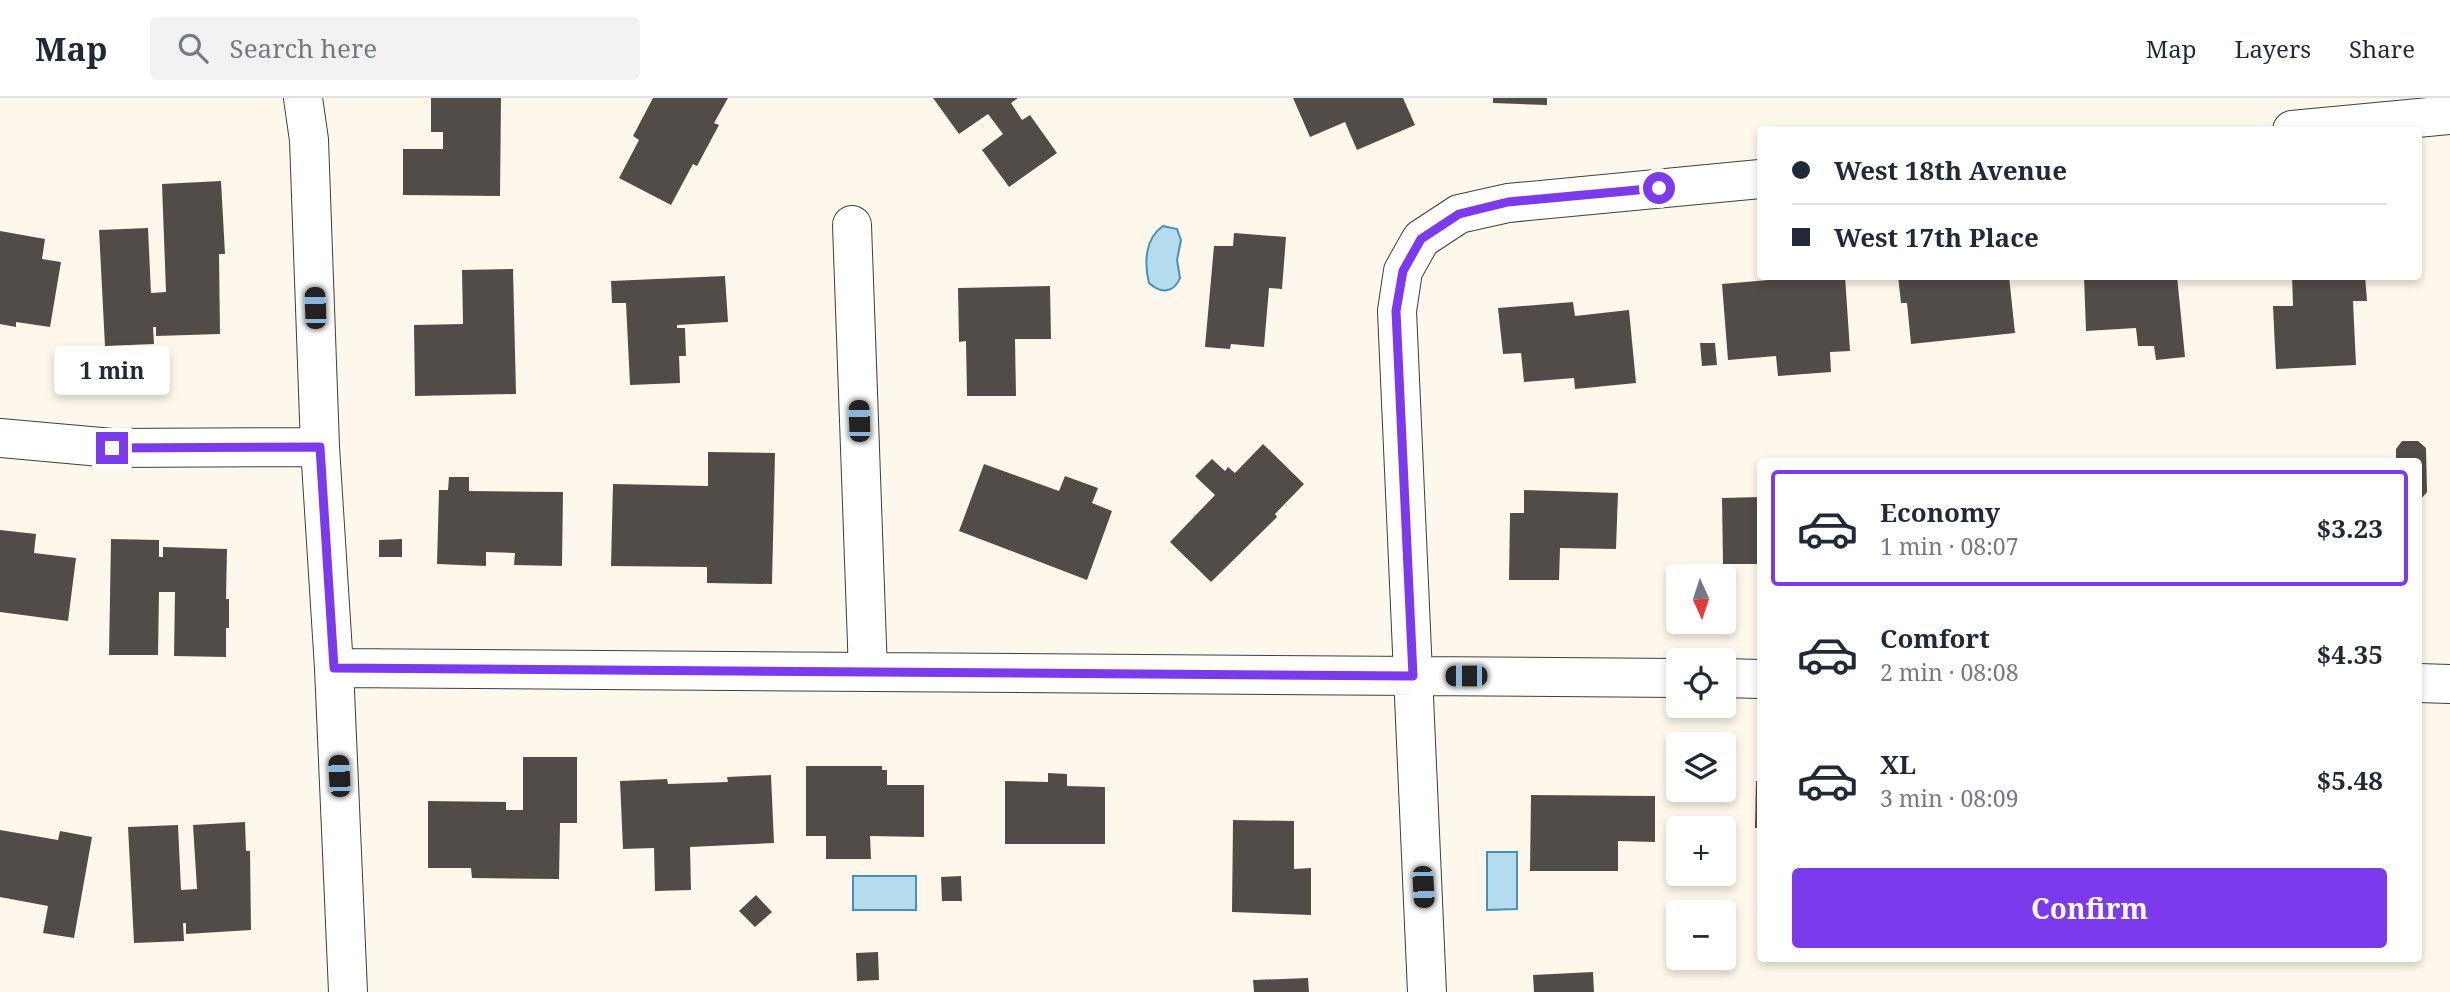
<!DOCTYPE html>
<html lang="en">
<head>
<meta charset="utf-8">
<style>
  :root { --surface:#fff; --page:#f2f2f3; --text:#1f2937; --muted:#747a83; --line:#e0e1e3; --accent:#7c3aed }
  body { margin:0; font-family:"Noto Serif",serif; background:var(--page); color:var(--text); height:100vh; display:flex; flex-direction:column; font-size:26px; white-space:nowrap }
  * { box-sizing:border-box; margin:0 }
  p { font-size:23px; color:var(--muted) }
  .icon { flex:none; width:38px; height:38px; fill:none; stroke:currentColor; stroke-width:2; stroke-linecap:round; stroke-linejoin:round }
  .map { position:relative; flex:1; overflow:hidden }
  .drawer { position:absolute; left:1757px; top:360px; width:665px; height:504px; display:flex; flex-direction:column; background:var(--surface); border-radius:7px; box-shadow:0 4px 10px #0003 }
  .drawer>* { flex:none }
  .hud { position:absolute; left:1757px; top:28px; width:665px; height:154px; border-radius:7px; box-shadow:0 4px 10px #0003; display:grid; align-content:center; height:154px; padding:0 35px; background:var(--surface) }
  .needle { width:46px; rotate:177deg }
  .fabs { position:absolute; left:1666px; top:466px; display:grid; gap:14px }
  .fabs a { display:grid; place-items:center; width:70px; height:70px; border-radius:7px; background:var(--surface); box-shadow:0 4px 10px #0003; font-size:35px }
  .end { position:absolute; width:32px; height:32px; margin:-16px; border:9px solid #7c3aed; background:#fff; box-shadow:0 0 0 4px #fff }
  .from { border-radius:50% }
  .bubble { position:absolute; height:49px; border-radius:7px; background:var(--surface); box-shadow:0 4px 10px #0003; font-size:23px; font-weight:700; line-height:49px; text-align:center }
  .car { position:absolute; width:21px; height:42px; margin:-21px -10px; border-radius:9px; box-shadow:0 0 5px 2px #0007; background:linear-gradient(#222 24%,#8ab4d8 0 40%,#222 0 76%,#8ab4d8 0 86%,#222 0) }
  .hud b { display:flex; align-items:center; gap:24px; height:66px; font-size:26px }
  .hud b+b { border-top:2px solid var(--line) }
  .hud i { width:18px; height:18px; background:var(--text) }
  ul { padding:12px 0 0; list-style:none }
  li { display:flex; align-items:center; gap:21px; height:116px; margin:0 14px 10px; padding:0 21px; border:4px solid transparent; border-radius:7px }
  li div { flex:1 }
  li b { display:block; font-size:26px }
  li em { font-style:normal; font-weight:700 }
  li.current { border-color:var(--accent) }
  li>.icon { width:63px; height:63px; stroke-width:1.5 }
  .cta { display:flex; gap:14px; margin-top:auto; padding:14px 35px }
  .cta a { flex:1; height:80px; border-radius:7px; background:var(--accent); color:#fff; font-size:28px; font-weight:700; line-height:80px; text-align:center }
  header { display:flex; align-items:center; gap:42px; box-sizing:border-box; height:98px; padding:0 35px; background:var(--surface); border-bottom:2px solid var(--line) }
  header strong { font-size:33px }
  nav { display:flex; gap:38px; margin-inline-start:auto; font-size:24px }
  .search { width:490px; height:63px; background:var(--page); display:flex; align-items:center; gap:18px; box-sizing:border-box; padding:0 24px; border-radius:7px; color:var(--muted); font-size:26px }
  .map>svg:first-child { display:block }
</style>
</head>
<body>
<header>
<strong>Map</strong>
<div class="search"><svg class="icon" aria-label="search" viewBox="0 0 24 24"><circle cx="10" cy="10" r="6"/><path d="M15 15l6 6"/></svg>Search here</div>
<nav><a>Map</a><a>Layers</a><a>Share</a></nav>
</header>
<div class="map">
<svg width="2450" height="894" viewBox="0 0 2450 894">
  <rect width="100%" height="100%" fill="#fdf8eb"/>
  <path fill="#b5dbee" stroke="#4591bc" stroke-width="2" d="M1163 128 1177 131 1181 142 1177 162 1180 180C1174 195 1161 196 1149 185 1144 165 1145 140 1163 128Z
    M1487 754H1517V811L1487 812Z
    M853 778H916V812H853Z"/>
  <path fill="#524c48" d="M431 0H501L500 98 403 97V51H443V34H431Z
    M653 0H728L714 25 719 27 697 68 693 66 671 107 619 80 639 42 633 38Z
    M933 0H1018L1011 5 1022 22 1030 17 1057 55 1009 89 982 52 1003 36 988 16 959 36Z
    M1293 0H1403L1415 27 1357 52 1345 24 1310 39Z
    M1493 0H1547V7L1493 5Z
    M221 83 225 156H219L220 236 156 238V229H153L154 246 105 248 99 132 148 130 151 195 166 194 162 86Z
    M0 133 45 141 42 161 61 164 50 229 16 224V229L0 226Z
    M1234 135 1286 139 1282 191 1269 190 1264 249 1231 246 1230 251 1205 249 1214 148H1233Z
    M513 171 516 296 415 298 414 227 463 226 462 172Z
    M725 178 728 224 677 227V230H685L686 258H679L680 285 630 287 626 205H612L611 183Z
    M1815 178H1845L1850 253 1830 254 1831 274 1778 278 1776 258 1728 262 1722 186Z
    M1898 178H2009L2015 235 1911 246 1907 205H1901Z
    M2084 178H2177L2185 259 2156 262 2154 248H2138L2136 230 2086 233Z
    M2292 178H2365L2367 203H2353L2356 267 2276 271 2273 208H2293Z
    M1050 188 1051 241H1015L1016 298H967L966 243 959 244 958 190Z
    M1573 204 1575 218 1629 212 1636 285 1575 291 1574 280 1524 284 1521 255 1503 256 1498 210Z
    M1700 245H1715L1717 267 1702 268Z
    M2402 343H2418L2426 350 2427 394 2421 401H2418V364H2396V351Z
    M1263 346 1304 386 1275 416 1277 419 1211 484 1170 444 1215 397 1195 378 1212 361 1225 373 1228 369 1235 375Z
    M708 354 775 355 772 486 707 485V469L611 468 613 386 708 388Z
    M984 366 1059 393 1065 378 1098 390 1092 405 1112 413 1087 482 959 433Z
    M449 379H469V393L563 394 562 468 514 467 515 455 486 454V468L437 466 439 392H448Z
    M1524 392 1618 395 1616 451 1560 450 1559 482H1509L1510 415H1524Z
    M1760 399V466H1723L1722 400Z
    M0 432 36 436 34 455 76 460 68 523 0 514Z
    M111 441 159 442V459H163V449L227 451 226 501H229V530H226V559L174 558 175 494H159L158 557H109Z
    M402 441V459H379V442Z
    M523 659H577V725H560L559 781 472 780 471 770H428V703L506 704V712H523Z
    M806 668H882V672H887V687H924V739L870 738 871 761H826V738H806Z
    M1048 675 1067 676V688L1105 689V746H1005V683L1048 684Z
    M771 677 774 745 690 749 691 792 655 793 654 750 623 751 620 683 667 681 668 686 728 684 727 679Z
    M1756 683H1760V730H1755Z
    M1531 697 1655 698V744L1618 743V773H1530Z
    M1233 722 1294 723V771L1311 770V817L1232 814Z
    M245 724 246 753H250L251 832 186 836V825H183L184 843 134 845 128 729 178 727 181 792 197 791 193 727Z
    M0 732 58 742 60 733 92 739 74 840 43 835 48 808 0 799Z
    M961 778 962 803H942L941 779Z
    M756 797 772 814 755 829 739 813Z
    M878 854 879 882 857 883 856 855Z
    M1593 874 1594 894H1534L1533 877Z
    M1308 880 1309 894H1254L1253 882Z"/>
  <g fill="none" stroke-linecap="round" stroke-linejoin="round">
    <defs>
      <path id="street" d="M303 0 309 42 320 349 334 570 348 894
        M2292 32 2450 17
        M852 127 868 574
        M0 340 112 350 320 349
        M334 570 1678 580
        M1724 580 1760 581
        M2418 585 2450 586
        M1427 894 1397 213 1403 173 1421 141 1459 116 1508 105 1760 81"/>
    </defs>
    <use href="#street" stroke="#3e3e3e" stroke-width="40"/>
    <use href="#street" stroke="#fff" stroke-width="38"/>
  </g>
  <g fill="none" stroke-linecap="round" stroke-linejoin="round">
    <path stroke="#7c3aed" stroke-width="9" d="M112 350 320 349 334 570 1413 578 1396 213 1403 173 1421 141 1459 116 1508 104 1659 90"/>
  </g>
</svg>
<div class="fabs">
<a><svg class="needle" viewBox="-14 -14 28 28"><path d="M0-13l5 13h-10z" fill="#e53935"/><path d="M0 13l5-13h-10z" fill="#747a83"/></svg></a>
<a><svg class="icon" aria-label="locate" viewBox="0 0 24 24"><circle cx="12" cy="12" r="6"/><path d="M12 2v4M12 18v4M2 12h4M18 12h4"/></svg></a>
<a><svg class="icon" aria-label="layers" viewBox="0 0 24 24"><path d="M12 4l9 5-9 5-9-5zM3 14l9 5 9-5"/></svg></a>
<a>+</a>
<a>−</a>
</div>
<i class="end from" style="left:1659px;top:90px"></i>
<i class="end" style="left:112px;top:350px"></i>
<div class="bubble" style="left:54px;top:248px;width:116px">1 min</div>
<i class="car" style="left:315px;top:210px;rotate:358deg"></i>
<i class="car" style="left:859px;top:323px;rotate:358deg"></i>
<i class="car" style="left:1466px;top:578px;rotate:270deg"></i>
<i class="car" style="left:339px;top:678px;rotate:357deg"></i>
<i class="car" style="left:1423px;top:789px;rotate:177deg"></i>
<div class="hud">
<b><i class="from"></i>West 18th Avenue</b>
<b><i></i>West 17th Place</b>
</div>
<section class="drawer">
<ul>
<li class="current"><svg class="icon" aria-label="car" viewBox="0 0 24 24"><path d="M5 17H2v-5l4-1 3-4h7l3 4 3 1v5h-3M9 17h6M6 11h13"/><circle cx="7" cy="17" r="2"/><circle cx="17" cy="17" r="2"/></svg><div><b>Economy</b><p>1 min · 08:07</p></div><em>$3.23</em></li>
<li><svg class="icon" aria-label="car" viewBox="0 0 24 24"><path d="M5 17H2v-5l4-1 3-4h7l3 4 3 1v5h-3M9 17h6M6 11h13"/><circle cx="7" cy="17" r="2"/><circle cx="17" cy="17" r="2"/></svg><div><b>Comfort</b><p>2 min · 08:08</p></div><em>$4.35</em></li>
<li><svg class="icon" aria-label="car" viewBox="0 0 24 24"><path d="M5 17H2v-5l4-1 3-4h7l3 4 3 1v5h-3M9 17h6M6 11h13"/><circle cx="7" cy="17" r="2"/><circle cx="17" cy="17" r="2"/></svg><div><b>XL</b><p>3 min · 08:09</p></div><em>$5.48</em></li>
</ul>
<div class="cta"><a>Confirm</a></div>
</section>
</div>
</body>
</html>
